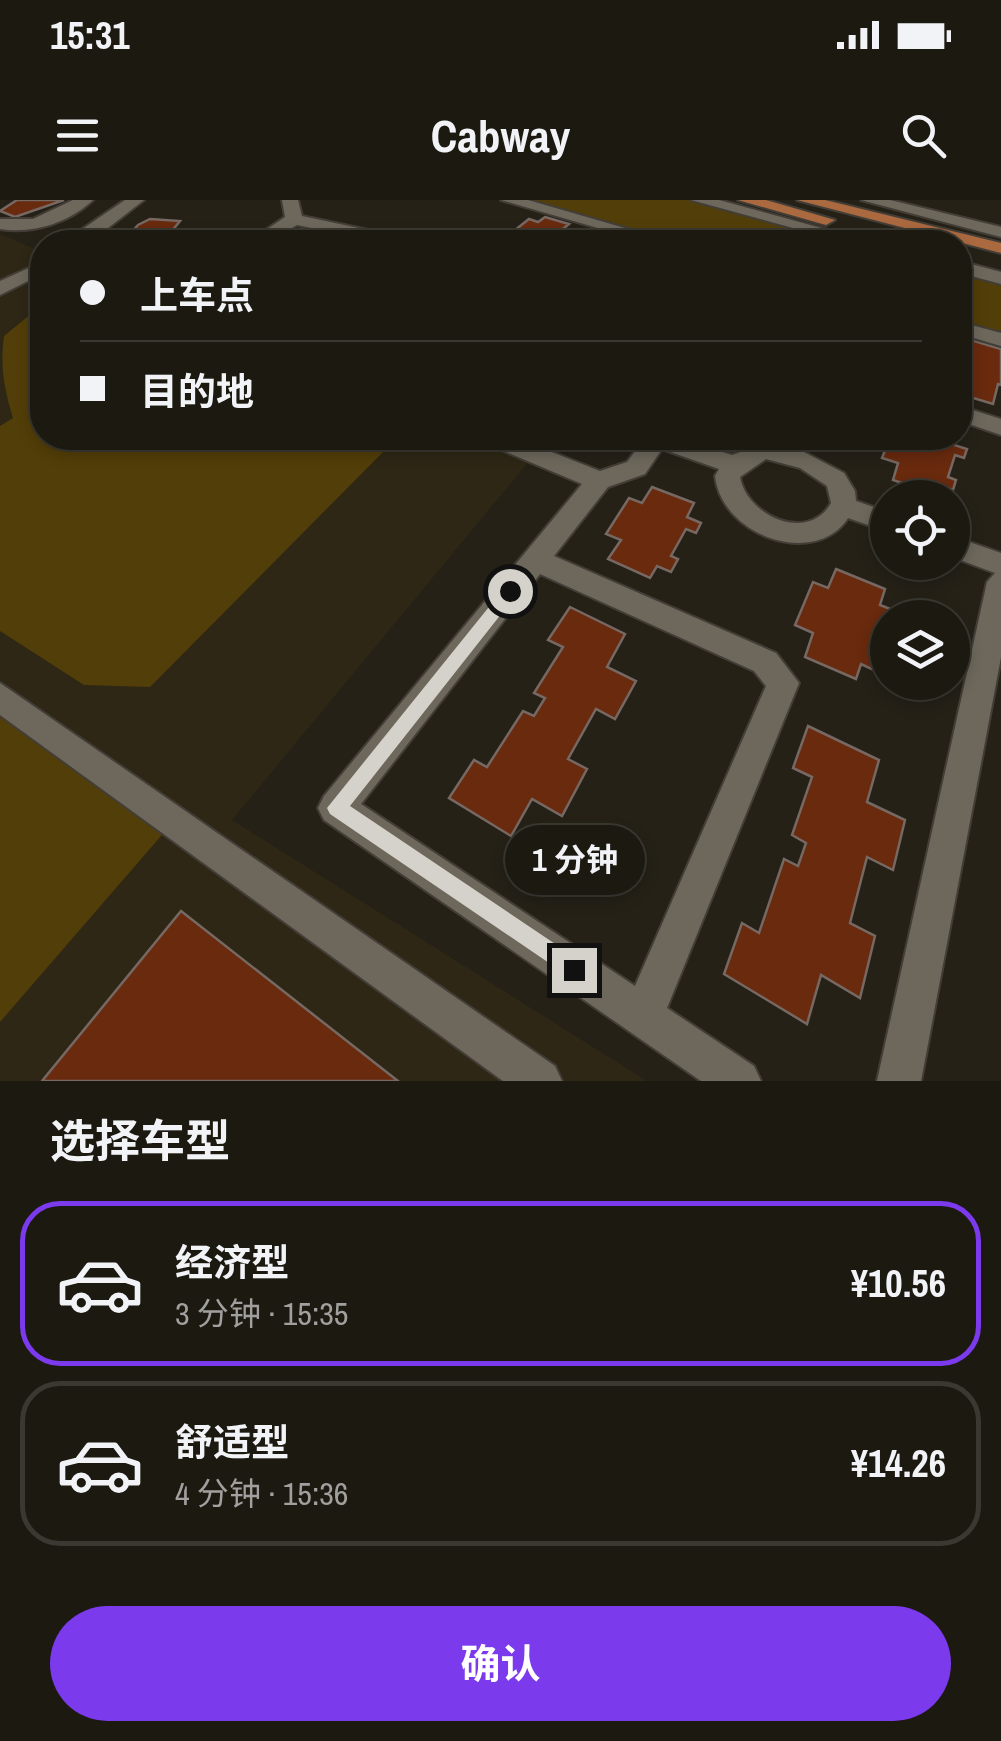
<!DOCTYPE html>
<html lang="zh">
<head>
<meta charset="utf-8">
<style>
  :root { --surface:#1c1911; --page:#29261f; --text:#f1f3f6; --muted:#a0a09f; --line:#3a3831; --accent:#7c3aed }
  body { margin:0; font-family:"Archivo Narrow","Noto Sans SC",sans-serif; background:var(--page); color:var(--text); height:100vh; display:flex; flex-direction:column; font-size:38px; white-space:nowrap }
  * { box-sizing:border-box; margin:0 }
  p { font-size:32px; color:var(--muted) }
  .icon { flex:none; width:55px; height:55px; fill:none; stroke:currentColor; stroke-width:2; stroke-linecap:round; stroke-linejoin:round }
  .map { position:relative; height:881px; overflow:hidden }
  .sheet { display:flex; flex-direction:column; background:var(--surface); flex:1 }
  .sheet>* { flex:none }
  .hud { position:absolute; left:30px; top:30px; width:942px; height:220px; border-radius:40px; box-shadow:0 5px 15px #0003,0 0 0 2px var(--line); display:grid; align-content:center; height:220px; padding:0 50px; background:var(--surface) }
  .buttons { position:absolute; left:870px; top:280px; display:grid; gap:20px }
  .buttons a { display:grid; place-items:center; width:100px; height:100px; border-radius:50%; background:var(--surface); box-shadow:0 5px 15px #0003,0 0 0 2px var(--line); font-size:50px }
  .end { position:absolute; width:45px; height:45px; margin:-22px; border:12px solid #d5d2cb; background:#111; box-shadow:0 0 0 5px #111 }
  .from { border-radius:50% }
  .bubble { position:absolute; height:70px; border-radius:35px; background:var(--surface); box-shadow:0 5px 15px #0003,0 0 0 2px var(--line); font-size:32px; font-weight:700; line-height:70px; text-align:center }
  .hud b { display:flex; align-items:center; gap:35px; height:95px; font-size:38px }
  .hud b+b { border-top:2px solid var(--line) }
  .hud i { width:25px; height:25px; background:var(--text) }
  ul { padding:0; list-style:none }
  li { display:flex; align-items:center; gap:30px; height:165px; margin:0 20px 15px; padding:0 30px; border:5px solid var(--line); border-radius:40px }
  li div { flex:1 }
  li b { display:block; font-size:38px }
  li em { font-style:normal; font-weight:700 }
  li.active { border-color:var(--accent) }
  li>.icon { width:90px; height:90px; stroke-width:1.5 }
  h2 { padding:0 50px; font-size:45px; line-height:120px }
  .cta { display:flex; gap:20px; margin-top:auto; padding:20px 50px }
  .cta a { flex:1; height:115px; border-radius:60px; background:var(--accent); color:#fff; font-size:40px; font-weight:700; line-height:115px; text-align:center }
  .status { display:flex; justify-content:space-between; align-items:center; height:70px; padding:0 50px; background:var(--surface); direction:ltr }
  .status svg { height:28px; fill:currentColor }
  header { display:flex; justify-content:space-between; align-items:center; height:130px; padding:0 50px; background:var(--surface); font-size:45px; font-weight:700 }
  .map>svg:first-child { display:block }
</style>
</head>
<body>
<div class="status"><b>15:31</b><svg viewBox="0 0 49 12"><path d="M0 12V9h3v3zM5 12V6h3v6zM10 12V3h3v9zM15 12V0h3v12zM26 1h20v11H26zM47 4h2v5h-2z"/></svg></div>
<header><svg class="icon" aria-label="menu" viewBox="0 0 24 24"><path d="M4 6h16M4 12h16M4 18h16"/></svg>Cabway<svg class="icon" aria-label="search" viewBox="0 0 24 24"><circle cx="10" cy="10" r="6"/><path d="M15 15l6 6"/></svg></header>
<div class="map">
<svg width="1001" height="881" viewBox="0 0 1001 881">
  <rect width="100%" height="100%" fill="#252117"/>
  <path fill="#2e2716" d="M0 34 42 52V238H495L535 254 232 620 647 881H0Z"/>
  <path fill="#523e08" d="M509 0H704L867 42H664Z
    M960 67 1001 77V140L960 128Z
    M42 105V238H392L393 242 150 487 84 485 0 431V226L13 218C4 188 0 167 4 136Z
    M0 497 174 621 0 822Z"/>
  <path fill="#692a0e" stroke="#766863" stroke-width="2.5" d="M17 0H64L15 17 0 11Z
    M545 17 569 24 547 42H500L529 19 538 22Z
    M150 19 180 21 163 42H123L138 25Z
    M302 32 330 42H286Z
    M961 137 1001 149V185L998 184 993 204 960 194Z
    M890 238H953L951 244 967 249 964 258 955 255 948 277 956 280 953 290 939 285 936 295 893 280 898 263 882 258Z
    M652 287 694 303 687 317 701 323 696 333 686 329 671 356 678 359 671 372 657 366 650 378 608 359 621 340 606 334 629 298 642 303Z
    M836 369 885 389 880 405 898 412 896 418 883 420 873 453 882 457 878 472 861 464 856 479 805 457 813 433 795 425 813 382 828 388Z
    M570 407 625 434 607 467 636 481 615 519 596 509 568 559 587 569 562 616 532 599 511 636 449 598 474 560 487 567 523 511 534 516 545 498 534 493 563 447 548 440Z
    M808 526 879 560 867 602 905 620 893 670 867 657 850 723 875 736 860 798 821 775 807 824 724 774 742 723 759 733 784 659 798 666 806 643 792 635 812 577 793 568Z
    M181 711 398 881H42Z"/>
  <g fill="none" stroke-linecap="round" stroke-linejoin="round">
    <defs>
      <path id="minor" d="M73 0H93C69 23 33 34 0 29V19H33Z
        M125 0H144L90 42H72L81 30Z
        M282 0H298L302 16 401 37 410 42H379L297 25 268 42H248L285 17Z
        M501 0H528L673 42H646Z
        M691 0H719L872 42H844Z
        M861 0H890L1001 27V37Z
        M960 61 1001 72V84L960 73Z
        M42 62V74L0 95V81Z
        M960 122 1001 133V146L960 134Z
        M960 206 1001 219V235L960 221Z
        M483 238H516L600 271 627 262 645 238H677L732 255 766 243 802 251 844 273 855 291 856 301 888 312V332L848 318C816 368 722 337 715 276L719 269 662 249 645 274 608 287 554 356 776 453 799 483 667 808 754 866 761 881H701L324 620 318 608 324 596 582 284 487 244ZM766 259 800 268 827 286 831 303C808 344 746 315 740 277ZM540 374 754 471 766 486 635 786 361 604Z
        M952 336 1001 353V457L921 881H877L987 382 995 373 952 357Z
        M0 483 555 866 562 881H503L0 515Z"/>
      <path id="major" d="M738 0H766L835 20 826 25Z
        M797 0H825L1001 43V53Z"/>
    </defs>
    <use href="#minor" stroke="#423e37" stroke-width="4"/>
    <use href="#major" stroke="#423e37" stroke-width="4"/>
    <use href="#minor" fill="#6e685c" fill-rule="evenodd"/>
    <use href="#major" fill="#ab693f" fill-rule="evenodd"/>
  </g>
  <path fill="#d5d2cb" d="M510 385 516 387V395L350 606 582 762 585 770 582 777 574 780 330 614 327 608 505 387Z"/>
</svg>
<div class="buttons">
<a><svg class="icon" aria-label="locate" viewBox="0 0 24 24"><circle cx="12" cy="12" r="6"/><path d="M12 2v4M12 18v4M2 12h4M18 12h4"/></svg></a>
<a><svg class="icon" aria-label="layers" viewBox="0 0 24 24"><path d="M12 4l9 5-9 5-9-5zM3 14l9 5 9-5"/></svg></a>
</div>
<i class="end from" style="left:510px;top:391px"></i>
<i class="end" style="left:574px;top:770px"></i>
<div class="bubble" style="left:505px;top:625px;width:140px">1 分钟</div>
<div class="hud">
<b><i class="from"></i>上车点</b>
<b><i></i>目的地</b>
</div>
</div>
<section class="sheet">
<h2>选择车型</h2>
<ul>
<li class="active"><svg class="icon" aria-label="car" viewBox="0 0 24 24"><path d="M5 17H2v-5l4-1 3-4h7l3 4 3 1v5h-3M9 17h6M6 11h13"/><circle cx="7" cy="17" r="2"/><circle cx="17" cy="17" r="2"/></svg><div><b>经济型</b><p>3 分钟 · 15:35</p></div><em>¥10.56</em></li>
<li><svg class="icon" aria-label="car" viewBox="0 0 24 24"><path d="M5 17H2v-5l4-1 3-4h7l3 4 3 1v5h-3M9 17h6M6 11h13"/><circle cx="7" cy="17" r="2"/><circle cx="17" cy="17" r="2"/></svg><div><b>舒适型</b><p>4 分钟 · 15:36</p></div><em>¥14.26</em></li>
</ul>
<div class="cta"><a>确认</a></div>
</section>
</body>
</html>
